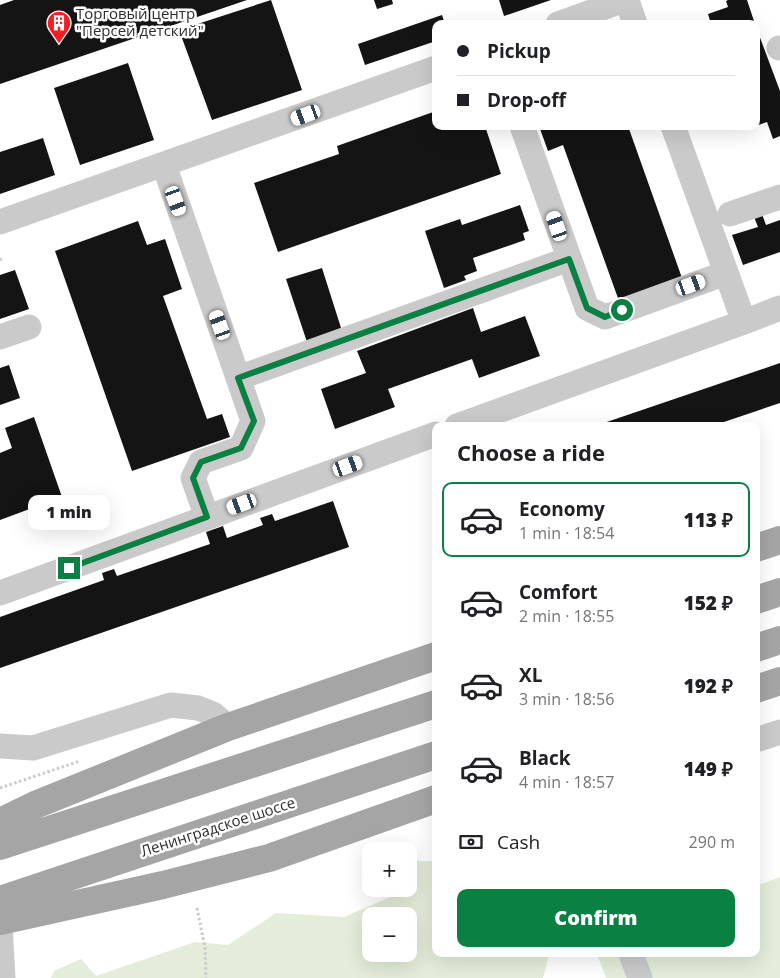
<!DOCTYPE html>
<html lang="en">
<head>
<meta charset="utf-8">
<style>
  :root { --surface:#fff; --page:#f6f6f6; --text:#202124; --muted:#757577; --line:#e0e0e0; --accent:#0b8043 }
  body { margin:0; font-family:"Open Sans",sans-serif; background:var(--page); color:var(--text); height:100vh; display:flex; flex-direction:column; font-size:19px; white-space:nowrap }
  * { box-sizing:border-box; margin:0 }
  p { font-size:16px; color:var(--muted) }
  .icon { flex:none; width:28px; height:28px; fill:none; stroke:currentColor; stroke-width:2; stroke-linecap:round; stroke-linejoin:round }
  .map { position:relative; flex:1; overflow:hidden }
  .panel { position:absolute; left:432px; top:422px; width:328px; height:535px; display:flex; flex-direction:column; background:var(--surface); border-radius:10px; box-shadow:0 5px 20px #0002 }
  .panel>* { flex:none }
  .guide { position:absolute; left:432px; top:20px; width:328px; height:110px; border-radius:10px; box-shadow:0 5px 20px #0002; display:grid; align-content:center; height:110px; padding:0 25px; background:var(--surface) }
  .tools { position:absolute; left:362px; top:842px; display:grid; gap:10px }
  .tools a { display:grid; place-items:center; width:55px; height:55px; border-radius:10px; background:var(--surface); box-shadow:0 5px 20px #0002; font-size:25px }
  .end { position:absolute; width:22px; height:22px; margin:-11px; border:6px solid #0b8043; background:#fff; box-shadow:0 0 0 2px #fff }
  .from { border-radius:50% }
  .bubble { position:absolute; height:35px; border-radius:10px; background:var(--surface); box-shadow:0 5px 20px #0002; font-size:16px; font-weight:800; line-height:35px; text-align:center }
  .car { position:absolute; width:15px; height:30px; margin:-15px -8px; border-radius:6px; box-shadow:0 0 4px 1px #0007; background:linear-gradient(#fff 24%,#345 0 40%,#fff 0 76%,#345 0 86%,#fff 0) }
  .guide b { display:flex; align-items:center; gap:18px; height:48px; font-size:19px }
  .guide b+b { border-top:1px solid var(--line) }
  .guide i { width:12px; height:12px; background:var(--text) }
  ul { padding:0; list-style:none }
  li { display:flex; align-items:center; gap:15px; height:75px; margin:0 10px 8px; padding:0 15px; border:2px solid transparent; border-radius:10px }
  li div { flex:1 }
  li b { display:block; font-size:19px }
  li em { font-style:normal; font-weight:800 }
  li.active { border-color:var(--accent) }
  li>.icon { width:45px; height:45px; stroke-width:1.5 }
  h2 { padding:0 25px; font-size:22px; line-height:60px }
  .pay { display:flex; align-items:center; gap:12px; height:55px; padding:0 25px; font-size:19px }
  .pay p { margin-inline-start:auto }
  .primary-button { display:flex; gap:10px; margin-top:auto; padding:10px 25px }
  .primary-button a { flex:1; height:58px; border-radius:10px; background:var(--accent); color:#fff; font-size:20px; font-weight:800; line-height:58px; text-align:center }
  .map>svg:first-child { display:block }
</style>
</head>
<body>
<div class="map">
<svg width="780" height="978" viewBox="0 0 780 978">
  <rect width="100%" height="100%" fill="#fff"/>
  <path fill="#e3edd9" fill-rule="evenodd" d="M415 861H436V954H549L543 978H51L54 971 81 959 96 976 195 942 228 945 276 913 344 917 395 895 398 889H409V871ZM371 916H409V954H371Z
    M780 877V978H606L597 954H756V886Z"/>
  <path fill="#141414" d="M14 0H247L0 84V5Z
    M271 0 302 90 212 120 179 30Z
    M374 0H392L393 4 377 9Z
    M499 0H551L504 16Z
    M728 0H747L755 24H711L708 14 728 7 726 1Z
    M442 15 445 24H436V41L365 65 358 44Z
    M756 27 780 91V136L773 139 767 122 756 126Z
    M128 63 154 140 80 165 54 88Z
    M436 111V126H485L501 174 278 252 254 183 339 154 337 146Z
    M539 126H628L682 278 619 301 563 145 548 151Z
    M43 138 55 175 0 194V152Z
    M520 205 529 231 523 233 525 240 473 258 477 271 464 276 466 280 444 288 425 231 460 219 462 225Z
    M762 214 766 225 780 220V252L743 265 732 235 758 227 754 217Z
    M138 221 147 245 165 239 182 289 163 296 207 419 222 414 230 437 132 471 55 251Z
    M322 268 342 331 307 342 286 279Z
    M15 270 29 309 0 319V275Z
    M473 308 481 332 525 316 540 356 479 378 472 359 388 389 395 407 335 429 321 389 366 373 357 351Z
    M780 363V403L712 426H595Z
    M9 365 20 398 0 405V368Z
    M34 417 62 497 0 520V453L12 448 5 428Z
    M333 501 349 547 0 668V617L104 580 102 573 114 569 117 576 210 544 206 532 223 526 227 538 263 525 260 518 272 514 275 521Z"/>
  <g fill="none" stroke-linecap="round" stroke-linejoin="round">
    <path stroke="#cacaca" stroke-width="3" stroke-dasharray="2.5 2.5" stroke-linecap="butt" d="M0 260 2 259
      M0 788 80 761
      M197 908 205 948 206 978"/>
    <path stroke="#cacaca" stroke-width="25" d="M627 0 635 24
      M558 24 624 0
      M779 48H780
      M522 126 587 308 605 317 726 273
      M164 165 253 421 241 448 201 462 193 478 207 517
      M730 214 780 197
      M0 222 436 68
      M744 322 780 308
      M0 337 29 327
      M238 378 569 259
      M457 426 744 322 673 126
      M0 593 436 434
      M756 740 780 732
      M0 746 33 748 171 705 198 708 213 714 228 727
      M0 925 3 978
      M631 954 640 978"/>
    <path stroke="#a5a5a5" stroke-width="28" d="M756 548 780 540
      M756 600 780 592
      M756 648 780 640
      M756 689 780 681
      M0 822 35 805 228 727 436 656
      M0 846 436 704
      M0 900 436 755
      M0 921 163 885 269 858 436 799"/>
  </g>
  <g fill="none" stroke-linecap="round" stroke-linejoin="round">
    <path stroke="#0b8043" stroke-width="6" d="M69 568 207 517 193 478 201 462 241 448 254 421 238 378 569 259 587 308 605 317 622 310"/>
  </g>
  <defs>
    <symbol id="building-pin" viewBox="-11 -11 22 30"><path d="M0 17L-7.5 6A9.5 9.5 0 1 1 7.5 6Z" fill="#f71d23" stroke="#fff"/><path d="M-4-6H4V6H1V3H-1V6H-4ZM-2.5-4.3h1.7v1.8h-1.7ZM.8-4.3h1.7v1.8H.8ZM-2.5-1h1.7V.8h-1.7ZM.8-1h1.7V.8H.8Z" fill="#fff"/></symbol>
  </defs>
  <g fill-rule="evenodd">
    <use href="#building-pin" x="45" y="9" width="28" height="38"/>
  </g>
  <g text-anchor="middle" stroke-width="5" stroke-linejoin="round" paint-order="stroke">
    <g font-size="15" fill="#2d2d2d" stroke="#fff" text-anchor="start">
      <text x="76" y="19">Торговый центр<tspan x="76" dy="17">"Персей детский"</tspan></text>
    </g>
    <g font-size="15" fill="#2d2d2d" stroke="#fff">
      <text transform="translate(218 827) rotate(-18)" y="5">Ленинградское шоссе</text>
    </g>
  </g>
</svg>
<div class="tools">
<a>+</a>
<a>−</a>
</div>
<i class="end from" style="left:622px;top:310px"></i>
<i class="end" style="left:69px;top:568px"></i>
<div class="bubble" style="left:28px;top:495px;width:82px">1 min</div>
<i class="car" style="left:306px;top:115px;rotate:250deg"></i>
<i class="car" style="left:176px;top:201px;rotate:160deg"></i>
<i class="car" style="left:557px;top:226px;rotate:341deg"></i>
<i class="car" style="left:691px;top:285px;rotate:70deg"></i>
<i class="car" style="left:220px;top:325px;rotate:340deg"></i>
<i class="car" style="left:348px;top:466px;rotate:70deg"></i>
<i class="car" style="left:242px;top:504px;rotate:250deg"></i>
<div class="guide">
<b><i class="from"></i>Pickup</b>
<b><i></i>Drop-off</b>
</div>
<section class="panel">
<h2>Choose a ride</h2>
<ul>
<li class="active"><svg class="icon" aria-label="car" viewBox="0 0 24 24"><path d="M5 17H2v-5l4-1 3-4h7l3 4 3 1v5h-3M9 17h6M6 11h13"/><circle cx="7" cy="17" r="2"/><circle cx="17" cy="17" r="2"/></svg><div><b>Economy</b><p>1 min · 18:54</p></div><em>113 ₽</em></li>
<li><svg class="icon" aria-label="car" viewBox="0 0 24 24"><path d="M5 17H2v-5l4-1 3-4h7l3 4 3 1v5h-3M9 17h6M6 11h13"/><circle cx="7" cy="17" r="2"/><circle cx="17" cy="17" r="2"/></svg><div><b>Comfort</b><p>2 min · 18:55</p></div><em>152 ₽</em></li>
<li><svg class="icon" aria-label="car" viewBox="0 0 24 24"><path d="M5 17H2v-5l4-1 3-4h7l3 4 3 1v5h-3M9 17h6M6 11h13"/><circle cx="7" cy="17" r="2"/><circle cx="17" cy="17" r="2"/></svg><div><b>XL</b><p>3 min · 18:56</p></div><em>192 ₽</em></li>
<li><svg class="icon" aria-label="car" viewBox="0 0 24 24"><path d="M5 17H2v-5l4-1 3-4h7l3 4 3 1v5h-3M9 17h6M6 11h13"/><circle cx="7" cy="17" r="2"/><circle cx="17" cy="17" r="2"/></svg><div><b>Black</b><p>4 min · 18:57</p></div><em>149 ₽</em></li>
</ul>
<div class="pay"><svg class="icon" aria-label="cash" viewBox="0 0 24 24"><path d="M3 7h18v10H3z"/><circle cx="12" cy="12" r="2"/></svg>Cash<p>290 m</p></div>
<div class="primary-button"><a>Confirm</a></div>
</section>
</div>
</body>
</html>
